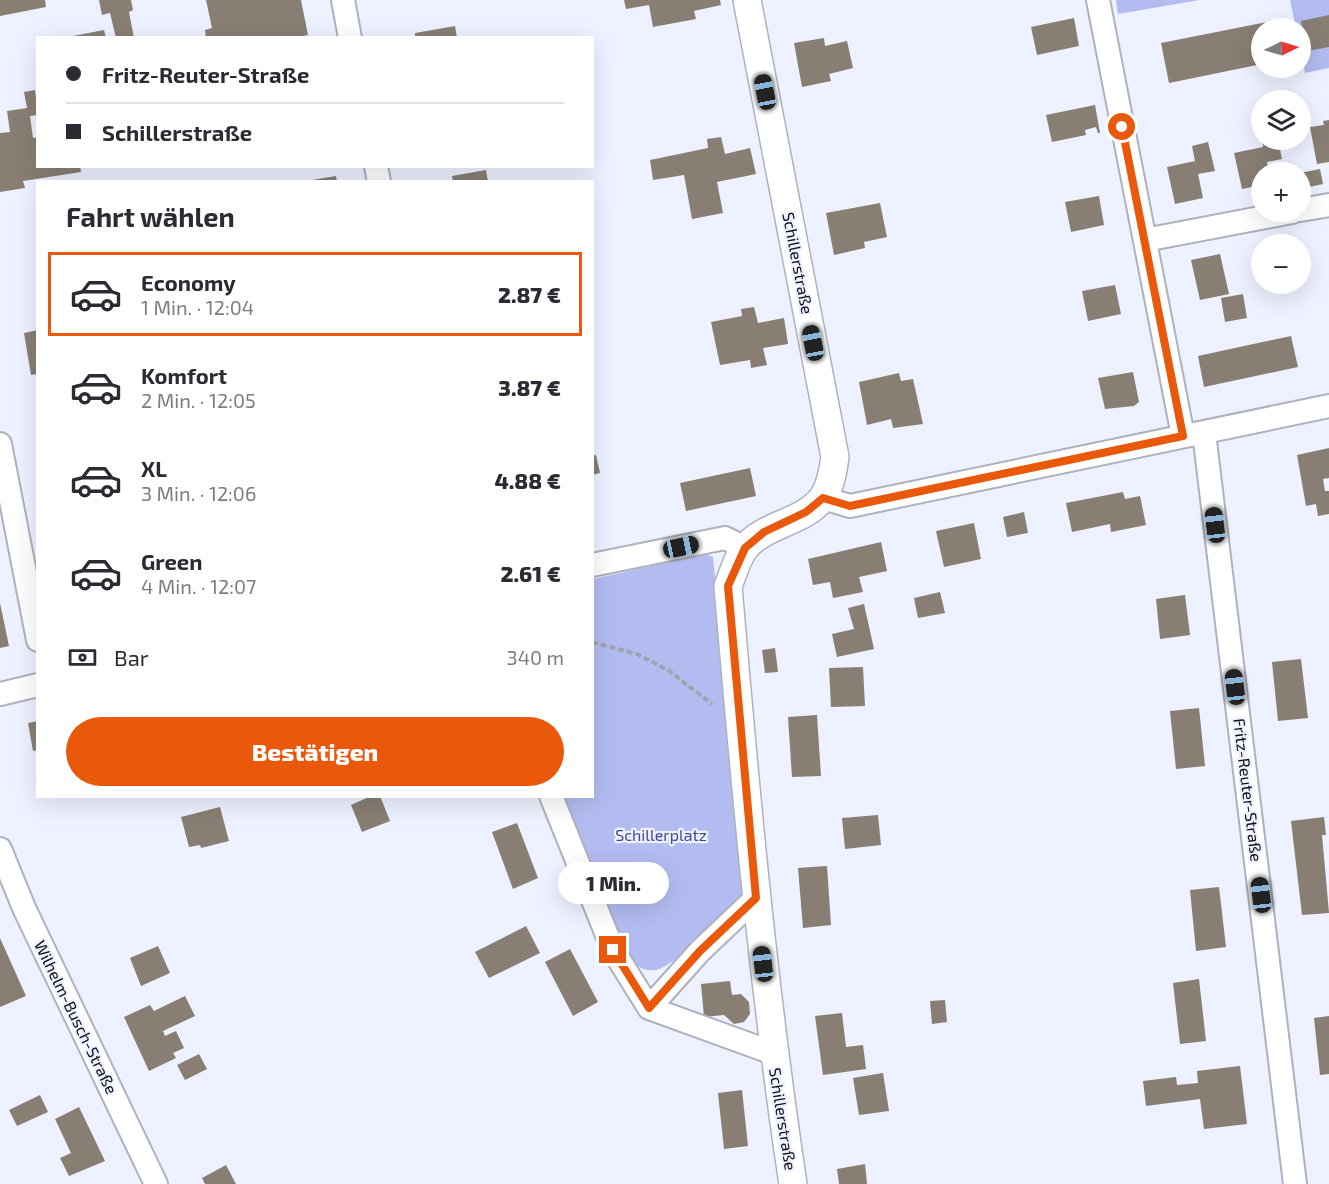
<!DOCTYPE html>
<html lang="de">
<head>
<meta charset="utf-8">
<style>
  :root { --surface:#fff; --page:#f7f7f7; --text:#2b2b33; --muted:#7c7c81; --line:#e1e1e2; --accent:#ea580c }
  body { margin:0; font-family:"Exo 2",sans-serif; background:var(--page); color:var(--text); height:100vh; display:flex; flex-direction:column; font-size:22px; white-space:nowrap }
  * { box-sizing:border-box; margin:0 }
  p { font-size:20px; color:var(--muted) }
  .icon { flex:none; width:33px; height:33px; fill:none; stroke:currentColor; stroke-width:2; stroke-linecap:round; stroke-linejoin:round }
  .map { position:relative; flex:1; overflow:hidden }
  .drawer { position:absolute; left:36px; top:180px; width:558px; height:618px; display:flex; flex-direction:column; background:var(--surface); border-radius:0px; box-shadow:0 6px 24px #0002 }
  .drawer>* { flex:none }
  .guide { position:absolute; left:36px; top:36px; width:558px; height:132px; border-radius:0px; box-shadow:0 6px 24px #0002; display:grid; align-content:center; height:132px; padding:0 30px; background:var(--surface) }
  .needle { width:39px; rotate:85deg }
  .controls { position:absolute; left:1251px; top:18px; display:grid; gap:12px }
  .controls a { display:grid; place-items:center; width:60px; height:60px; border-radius:50%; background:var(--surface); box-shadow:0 6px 24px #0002; font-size:30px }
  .end { position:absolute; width:27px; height:27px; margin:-14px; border:8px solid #ea580c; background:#fff; box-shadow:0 0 0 3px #fff }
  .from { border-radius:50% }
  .bubble { position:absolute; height:42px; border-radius:21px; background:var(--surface); box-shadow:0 6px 24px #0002; font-size:20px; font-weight:800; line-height:42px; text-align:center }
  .car { position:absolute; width:18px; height:36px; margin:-18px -9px; border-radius:8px; box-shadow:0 0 4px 2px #0007; background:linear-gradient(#222 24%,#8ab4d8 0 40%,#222 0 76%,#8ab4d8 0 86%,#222 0) }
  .guide b { display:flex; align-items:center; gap:21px; height:57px; font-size:22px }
  .guide b+b { border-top:2px solid var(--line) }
  .guide i { width:15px; height:15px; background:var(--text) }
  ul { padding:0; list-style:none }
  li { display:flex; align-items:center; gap:18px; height:84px; margin:0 12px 9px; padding:0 18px; border:3px solid transparent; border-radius:0px }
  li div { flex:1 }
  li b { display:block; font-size:22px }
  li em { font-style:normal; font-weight:800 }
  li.active { border-color:var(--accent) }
  li>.icon { width:54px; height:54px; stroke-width:1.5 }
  h2 { padding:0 30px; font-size:27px; line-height:72px }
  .pay { display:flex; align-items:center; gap:15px; height:66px; padding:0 30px; font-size:22px }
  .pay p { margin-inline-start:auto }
  .button { display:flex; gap:12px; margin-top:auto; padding:12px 30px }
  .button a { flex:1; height:69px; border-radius:36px; background:var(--accent); color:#fff; font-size:24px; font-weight:800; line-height:69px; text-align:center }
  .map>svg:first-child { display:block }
</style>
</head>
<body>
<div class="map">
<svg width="1329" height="1184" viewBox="0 0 1329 1184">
  <rect width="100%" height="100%" fill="#eef1ff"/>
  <path fill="#b3bcf1" d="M1116 0H1200L1118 14Z
    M1290 0H1329V68L1305 73 1301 51 1300 28H1296Z
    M706 554 713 557 745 894C729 910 675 967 656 970 638 973 628 957 620 944L563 797 592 796 593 579Z"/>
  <path fill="#887e74" d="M0 0H45L46 7 0 16Z
    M99 0H131L133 10 129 12 134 38H116L110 13 102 15Z
    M206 0H301L308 35 293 38H206L205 30 212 28Z
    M624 0H720L721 5 694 11 696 19 653 27 649 5 626 9Z
    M1329 15V47L1307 51 1301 21Z
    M1074 18 1079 46 1037 55 1031 27Z
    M1282 19 1284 28H1262V64L1169 83 1161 43Z
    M455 26 457 38H415V33Z
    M104 30 106 38H73V36Z
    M824 38 825 46 847 41 853 68 829 74 831 81 802 87 794 43Z
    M35 90 38 115 30 116 33 138 38 137V166H80L81 172 23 181 25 188 0 192V133L10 132 7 111 27 108 24 92Z
    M1095 105 1100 133H1098L1096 127 1085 130 1086 135 1052 142 1046 115Z
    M1329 120V162L1317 164 1310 127 1324 125 1323 121Z
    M721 137 725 154 750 148 756 174 717 182 723 213 692 219 684 175 653 180 650 160 708 148 707 139Z
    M1262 140H1278L1282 159 1267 162 1269 172H1262V185L1242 189 1234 153 1263 147Z
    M1208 142 1215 171 1198 174 1203 198 1175 204 1167 167 1195 161 1192 146Z
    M1320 169 1323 184 1300 189V173Z
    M486 170 488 182H453L452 176Z
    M336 176 337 182H312V180Z
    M1099 196 1104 225 1071 232 1065 202Z
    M880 203 887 237 864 242 865 248 834 255 826 213Z
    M1220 254 1229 294 1200 300 1191 260Z
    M1115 285 1121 314 1088 321 1082 291Z
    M1243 294 1247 318 1225 322 1221 298Z
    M754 307 758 323 784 318 788 344 763 348 767 365 751 368 750 360 720 365 711 322 742 316 741 309Z
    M38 330V374L31 375 24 333Z
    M1291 336 1298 367 1204 387 1198 356Z
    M1133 372 1139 402 1134 406 1105 409 1098 378Z
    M899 373 901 381 913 379 923 424 893 428 891 419 867 425 859 382Z
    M1329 448V478L1323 479 1325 491H1329V514L1318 516 1316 504 1306 506 1297 455Z
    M596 455 600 473 592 475V456Z
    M750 468 756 496 686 511 680 483Z
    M1123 492 1125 499 1140 496 1146 525 1111 532 1110 524 1072 532 1066 503Z
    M1024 512 1028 533 1007 537 1003 517Z
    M974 523 981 559 944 567 936 531Z
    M881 542 887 571 859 577 863 592 833 598 830 582 813 585 808 559Z
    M940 592 945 613 918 618 914 598Z
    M1185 595 1190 635 1160 639 1156 599Z
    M0 603 9 646 0 648Z
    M864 604 874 649 837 657 832 634 854 629 848 608Z
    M775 648 778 672 765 673 762 650Z
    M1301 659 1308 718 1278 721 1272 662Z
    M863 667 865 706 831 707 829 668Z
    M1199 708 1205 766 1176 769 1170 711Z
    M817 715 821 776 792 777 788 717Z
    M38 721V750L33 751 28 723Z
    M371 796H380L390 821 362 832 351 805Z
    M220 807 229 841 201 848 200 845 189 847 181 817Z
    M878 815 881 845 845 849 842 818Z
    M1324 817 1326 835H1322L1329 913 1302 915 1291 821Z
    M517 823 538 878 513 889 492 832Z
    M827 866 831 925 803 928 798 868Z
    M1219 887 1226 947 1196 951 1190 890Z
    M526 926 540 953 489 978 475 952Z
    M0 938 26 996 0 1007Z
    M158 946 170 973 141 986 130 958Z
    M570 949 598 1002 573 1016 545 962Z
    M1199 979 1206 1041 1180 1044 1173 983Z
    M730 981 732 995 741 994 749 1002 750 1014 744 1022 734 1024 724 1015 704 1017 701 984Z
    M185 996 195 1016 163 1031 165 1036 176 1031 184 1048 173 1053 176 1058 149 1071 124 1017 150 1005 154 1011Z
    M945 1000 947 1022 932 1024 930 1001Z
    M842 1013 846 1047 863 1045 866 1069 823 1075 815 1016Z
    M1329 1016V1074L1320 1075 1314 1018Z
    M199 1054 207 1069 185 1080 177 1065Z
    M1240 1066 1247 1124 1204 1129 1200 1099 1146 1106 1143 1081 1176 1077 1177 1085 1198 1083 1197 1071Z
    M883 1073 889 1111 859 1115 853 1078Z
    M742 1090 748 1146 724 1149 718 1093Z
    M40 1095 48 1112 17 1126 9 1110Z
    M79 1107 105 1161 69 1176 60 1158 71 1153 55 1119Z
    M865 1164 867 1184H839L837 1169Z
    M226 1165 236 1184H205L202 1178Z"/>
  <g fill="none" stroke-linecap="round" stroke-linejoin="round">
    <defs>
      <path id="minor" d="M343 0 350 38
        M1098 0 1183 436
        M376 166 379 182
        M1300 210 1329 205
        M1145 240 1292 212
        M1204 433 1295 1184
        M0 444 38 640
        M823 498 850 506 1329 406
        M592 565 725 538 745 548
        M0 694 38 685
        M551 796 613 950 649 1008 773 1053
        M0 849 24 908 156 1184
        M649 1008 700 951 756 898"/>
      <path id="tertiary" d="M747 0 835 457C833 470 831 486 823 497 805 523 765 523 745 548 737 558 733 574 728 586 745 786 763 986 793 1184"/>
    </defs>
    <use href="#minor" stroke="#aeb1be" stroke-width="26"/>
    <use href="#tertiary" stroke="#aeb1be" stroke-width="30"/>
    <path stroke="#a0a2ad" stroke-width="4" stroke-dasharray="6 3" stroke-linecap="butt" d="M592 642 637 654 668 670 712 704"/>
    <use href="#minor" stroke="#fff" stroke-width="22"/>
    <use href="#tertiary" stroke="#fff" stroke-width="27"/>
  </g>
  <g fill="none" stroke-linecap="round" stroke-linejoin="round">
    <path stroke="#ea580c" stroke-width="8" d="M613 950 649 1008 700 951 756 898 728 586 745 548 764 532 806 512 823 498 850 506 1183 436 1122 127"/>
  </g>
  <g text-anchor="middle" stroke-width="4.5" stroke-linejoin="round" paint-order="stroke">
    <g font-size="16" fill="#0d0e12" stroke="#eef1ff">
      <text transform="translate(798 263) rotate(79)" y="6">Schillerstraße</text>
      <text transform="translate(1248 790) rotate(83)" y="6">Fritz-Reuter-Straße</text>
      <text transform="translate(76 1017) rotate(64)" y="6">Wilhelm-Busch-Straße</text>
      <text transform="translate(783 1119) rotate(81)" y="6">Schillerstraße</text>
    </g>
    <g font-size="16" fill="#41469a" stroke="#eef1ff">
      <text x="661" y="841">Schillerplatz</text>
    </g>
  </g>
</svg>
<div class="controls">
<a><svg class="needle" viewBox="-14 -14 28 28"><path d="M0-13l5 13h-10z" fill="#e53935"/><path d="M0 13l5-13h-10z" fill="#7c7c81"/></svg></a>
<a><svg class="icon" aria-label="layers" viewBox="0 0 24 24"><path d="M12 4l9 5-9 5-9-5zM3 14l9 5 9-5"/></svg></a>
<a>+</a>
<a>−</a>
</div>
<i class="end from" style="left:1122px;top:127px"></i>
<i class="end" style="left:613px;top:950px"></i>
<div class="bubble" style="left:558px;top:862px;width:111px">1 Min.</div>
<i class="car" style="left:765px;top:92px;rotate:349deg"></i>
<i class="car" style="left:813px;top:343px;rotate:349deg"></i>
<i class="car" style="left:1215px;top:525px;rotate:353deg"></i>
<i class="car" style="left:681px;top:547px;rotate:78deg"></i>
<i class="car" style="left:1235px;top:687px;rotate:353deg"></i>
<i class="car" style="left:1261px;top:895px;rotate:353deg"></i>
<i class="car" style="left:763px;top:964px;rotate:353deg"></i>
<div class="guide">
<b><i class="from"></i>Fritz-Reuter-Straße</b>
<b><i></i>Schillerstraße</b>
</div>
<section class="drawer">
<h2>Fahrt wählen</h2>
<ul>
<li class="active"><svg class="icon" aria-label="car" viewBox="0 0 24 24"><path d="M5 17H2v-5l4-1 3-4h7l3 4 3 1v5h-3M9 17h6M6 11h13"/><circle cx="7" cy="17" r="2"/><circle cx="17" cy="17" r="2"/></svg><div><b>Economy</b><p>1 Min. · 12:04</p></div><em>2.87 €</em></li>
<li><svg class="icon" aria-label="car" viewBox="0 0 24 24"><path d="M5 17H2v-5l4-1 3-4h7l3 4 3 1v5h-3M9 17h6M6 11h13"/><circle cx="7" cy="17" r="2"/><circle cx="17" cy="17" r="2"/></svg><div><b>Komfort</b><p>2 Min. · 12:05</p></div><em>3.87 €</em></li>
<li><svg class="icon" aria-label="car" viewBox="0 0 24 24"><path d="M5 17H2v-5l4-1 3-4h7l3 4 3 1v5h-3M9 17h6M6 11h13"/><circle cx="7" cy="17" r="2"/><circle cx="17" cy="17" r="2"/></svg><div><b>XL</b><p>3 Min. · 12:06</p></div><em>4.88 €</em></li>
<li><svg class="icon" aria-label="car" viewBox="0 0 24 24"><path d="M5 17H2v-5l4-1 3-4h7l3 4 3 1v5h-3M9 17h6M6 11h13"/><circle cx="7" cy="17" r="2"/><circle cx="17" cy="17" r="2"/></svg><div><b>Green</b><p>4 Min. · 12:07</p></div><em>2.61 €</em></li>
</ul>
<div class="pay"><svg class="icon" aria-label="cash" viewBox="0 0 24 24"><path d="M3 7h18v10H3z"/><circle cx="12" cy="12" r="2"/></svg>Bar<p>340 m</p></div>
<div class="button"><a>Bestätigen</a></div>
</section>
</div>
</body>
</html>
